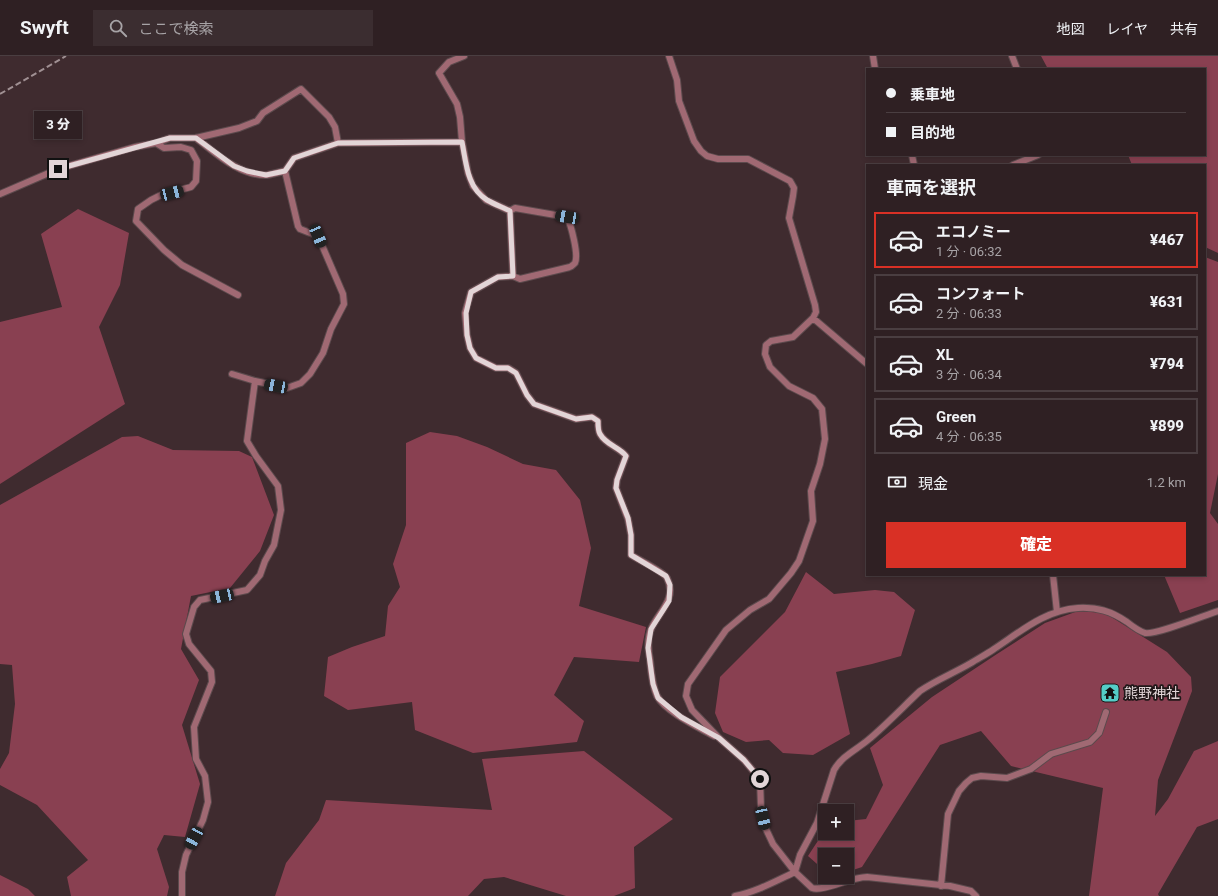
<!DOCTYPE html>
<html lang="ja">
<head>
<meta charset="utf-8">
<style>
  :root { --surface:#2f2023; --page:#3b2d30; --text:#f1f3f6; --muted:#a7a3a6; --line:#4a3e41; --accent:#d93025 }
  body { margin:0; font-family:Roboto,"Noto Sans JP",sans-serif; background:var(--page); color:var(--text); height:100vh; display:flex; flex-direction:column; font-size:15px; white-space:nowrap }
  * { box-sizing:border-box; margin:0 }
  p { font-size:13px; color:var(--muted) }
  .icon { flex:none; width:22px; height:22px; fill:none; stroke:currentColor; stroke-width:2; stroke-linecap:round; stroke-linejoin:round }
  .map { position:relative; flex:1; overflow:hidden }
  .side { position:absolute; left:866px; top:108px; width:340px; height:412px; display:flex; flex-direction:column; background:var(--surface); border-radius:0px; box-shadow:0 2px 6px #0003,0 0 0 1px var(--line) }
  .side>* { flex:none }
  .banner { position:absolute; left:866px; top:12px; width:340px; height:88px; border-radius:0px; box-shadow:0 2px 6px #0003,0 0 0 1px var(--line); display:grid; align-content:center; height:88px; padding:0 20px; background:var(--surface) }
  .controls { position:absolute; left:818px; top:748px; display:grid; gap:8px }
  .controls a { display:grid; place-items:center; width:36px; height:36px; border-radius:0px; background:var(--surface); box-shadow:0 2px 6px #0003,0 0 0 1px var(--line); font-size:20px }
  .end { position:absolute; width:18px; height:18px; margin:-9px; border:5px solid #e2d5d7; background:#111; box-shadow:0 0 0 2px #111 }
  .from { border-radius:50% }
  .bubble { position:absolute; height:28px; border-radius:0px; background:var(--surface); box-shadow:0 2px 6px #0003,0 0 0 1px var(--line); font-size:13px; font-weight:800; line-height:28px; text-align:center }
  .car { position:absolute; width:12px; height:24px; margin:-12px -6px; border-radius:5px; box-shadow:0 0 3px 1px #0007; background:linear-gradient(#222 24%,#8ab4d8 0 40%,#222 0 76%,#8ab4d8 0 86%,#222 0) }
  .banner b { display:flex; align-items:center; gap:14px; height:38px; font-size:15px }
  .banner b+b { border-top:1px solid var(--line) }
  .banner i { width:10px; height:10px; background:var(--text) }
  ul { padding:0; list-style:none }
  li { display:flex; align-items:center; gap:12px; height:56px; margin:0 8px 6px; padding:0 12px; border:2px solid var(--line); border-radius:0px }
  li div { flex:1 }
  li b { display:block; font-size:15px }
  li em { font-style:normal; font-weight:800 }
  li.current { border-color:var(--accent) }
  li>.icon { width:36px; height:36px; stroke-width:1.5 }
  h2 { padding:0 20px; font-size:18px; line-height:48px }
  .pay { display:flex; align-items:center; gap:10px; height:44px; padding:0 20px; font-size:15px }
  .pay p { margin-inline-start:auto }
  .cta { display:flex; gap:8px; margin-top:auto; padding:8px 20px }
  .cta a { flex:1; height:46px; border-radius:0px; background:var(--accent); color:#fff; font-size:16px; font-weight:800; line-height:46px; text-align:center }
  header { display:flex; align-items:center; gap:24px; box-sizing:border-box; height:56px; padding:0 20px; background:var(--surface); border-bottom:1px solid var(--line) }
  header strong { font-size:19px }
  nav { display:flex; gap:22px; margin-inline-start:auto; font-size:14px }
  .search { width:280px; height:36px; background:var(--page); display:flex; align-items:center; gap:10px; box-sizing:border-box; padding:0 14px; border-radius:0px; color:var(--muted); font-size:15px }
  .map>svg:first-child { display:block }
</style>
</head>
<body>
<header>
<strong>Swyft</strong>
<div class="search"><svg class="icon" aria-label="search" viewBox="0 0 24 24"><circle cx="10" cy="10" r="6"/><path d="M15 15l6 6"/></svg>ここで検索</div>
<nav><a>地図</a><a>レイヤ</a><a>共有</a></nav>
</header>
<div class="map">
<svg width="1218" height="840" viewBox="0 0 1218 840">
  <rect width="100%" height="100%" fill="#3f2b2f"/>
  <path fill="#894051" d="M1041 0H1218V197L1205 191V109H1132L1128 99H1205V13H1048Z
    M78 153 129 177 120 229 99 271 125 348 0 428V266L62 251 41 178Z
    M1205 201 1218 206V418L1210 457 1218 468V544L1180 557 1164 519H1205Z
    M430 376 457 380 487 391 523 408 556 414 580 444 591 492 579 550 646 571 639 606 574 601 554 639 584 665 577 686 473 697 415 674 412 646 348 654 324 640 328 601 352 591 385 580 388 550 400 531 393 508 406 469V387Z
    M138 380 173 394 239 395 252 401 274 459 260 495 230 532 191 540 181 593 199 624 182 669 200 728 185 781 164 779 157 793 169 831 167 840H71L67 821 88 804 37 749 0 729V713L9 697 15 648 12 609 0 608V449L122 381Z
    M806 516 834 538 875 534 894 536 915 554 901 600 872 608 836 616 850 678 813 699 783 697 769 684 746 686 723 676 715 657 720 621 785 556Z
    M1078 555 1105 557 1167 596 1191 621 1192 635 1158 724 1155 760 1168 743 1194 695 1218 685V763L1197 771 1158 838 1159 840H1089L1103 732 1011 710 981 675 940 689 862 811 847 816V799H825V815L808 800 825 774V777H847V765L866 763 883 729 870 692 932 641 997 598 1045 567Z
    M584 695 673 763 634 791 635 832 614 840H566L504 821 484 823 468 840H275L286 807 319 764 326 744 492 754 482 703Z
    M0 819 28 833 35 840H0Z"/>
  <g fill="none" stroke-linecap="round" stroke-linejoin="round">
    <defs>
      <path id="minor" d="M464 0 449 6 439 17 457 48 460 61 462 86 468 117 473 130 486 144 510 155 513 220 498 221 471 236 465 257 467 279 470 292 476 302 496 312H508L516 317 527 339 534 348 576 363 592 361 598 365C598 369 598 375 600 378 606 389 619 391 626 400L617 424 616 432 628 463 631 479V499C637 503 664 516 667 522 677 542 660 555 652 571 647 581 648 594 650 604 651 616 652 629 657 640 666 656 698 671 714 680
        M669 0 677 24 679 45 694 85 701 95 707 100 718 103H748L790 125 794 132 793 140 789 162 815 249 816 256 813 262 793 281 771 285 766 289 765 298 770 311 789 330 813 342 822 353 825 383 820 408 811 435 813 465 799 505 791 517 769 543 750 554 726 574 688 628 686 640 692 654 719 682 744 704 760 723 761 753 765 771 773 788 795 816 812 832C823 836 851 821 867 821L950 830 971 835 976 840
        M873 0 875 13
        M1012 0 1017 13
        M196 82C216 97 239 120 267 119 273 118 279 116 285 115L294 102 338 87 462 86
        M156 87 164 92 181 91 191 94 197 105 196 125 191 131 161 139 151 144 138 153 136 165 164 194 182 209 238 239
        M912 99 914 109
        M1013 109 1038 99
        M0 138 58 113 135 91 156 87 170 82H196L239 72 257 65 263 57 301 33 329 61 335 71 338 87
        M510 155 515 152 567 161C571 169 579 199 575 207 574 208 571 211 570 211L520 223 513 220
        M813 262 867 308
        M232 318 255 325
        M1053 519 1057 556
        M795 816 800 799 817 767 834 714C842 700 856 694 868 684 886 669 903 651 920 635 936 624 954 617 971 607 979 602 987 598 994 593 1020 576 1045 554 1078 552 1097 551 1111 555 1127 566 1132 570 1139 575 1145 577 1156 579 1205 559 1218 555
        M941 830 948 758 959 735 966 727 972 722 981 720 1007 722 1031 713 1051 698 1090 686 1099 677 1106 656
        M182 840V816L186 799 203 764 208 746 205 720 196 703 194 671 212 626 211 615 189 588 186 578 194 551 200 544 247 534 260 519 265 505 274 489 281 454 278 430 256 400 247 385 255 325 287 332 301 327 310 318 323 297 331 273 344 248 343 238 318 180 300 173 298 170 285 115
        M735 840C756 836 776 825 795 816"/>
    </defs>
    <use href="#minor" stroke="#5c4a4d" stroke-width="8"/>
    <use href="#minor" stroke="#a06973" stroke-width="6"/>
    <path stroke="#a09093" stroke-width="2" stroke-dasharray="6 3" stroke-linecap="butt" d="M0 38 66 0"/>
  </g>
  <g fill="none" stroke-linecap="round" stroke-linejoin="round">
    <path stroke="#e2d5d7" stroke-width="5" d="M58 113 170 82H196L234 110 247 115 266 119 285 115 294 102 338 87 462 86C466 106 467 132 487 144 494 148 502 151 510 155L513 220 498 221 471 236 466 257 467 279 470 292 476 302 496 312H508L516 317 527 339 534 348 576 363 592 361 598 365C598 369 598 375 600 378 606 389 619 391 626 400L617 424 616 432 628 462 631 479V499L666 520 670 529 669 545 651 573 648 592 653 628 658 642 681 661 719 682 744 704 760 723"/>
  </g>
  <defs>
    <symbol id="temple-square" viewBox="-11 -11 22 22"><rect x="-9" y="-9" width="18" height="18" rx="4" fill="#54cdc7" stroke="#201718"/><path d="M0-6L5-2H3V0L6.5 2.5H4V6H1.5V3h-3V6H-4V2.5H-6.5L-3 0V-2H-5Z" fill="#111"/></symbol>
  </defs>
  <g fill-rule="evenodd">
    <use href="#temple-square" x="1099" y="626" width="22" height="22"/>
  </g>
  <g text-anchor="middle" stroke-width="3.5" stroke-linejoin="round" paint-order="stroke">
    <g font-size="14" fill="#e2d5d7" stroke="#201718" text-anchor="start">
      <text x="1124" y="642">熊野神社</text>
    </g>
  </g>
</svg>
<div class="controls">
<a>+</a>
<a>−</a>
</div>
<i class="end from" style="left:760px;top:723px"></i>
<i class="end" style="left:58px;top:113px"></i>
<div class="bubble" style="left:34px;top:55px;width:48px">3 分</div>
<i class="car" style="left:172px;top:137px;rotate:76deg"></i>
<i class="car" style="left:567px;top:161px;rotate:280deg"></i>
<i class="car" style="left:318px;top:180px;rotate:157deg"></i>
<i class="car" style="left:276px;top:330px;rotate:281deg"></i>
<i class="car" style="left:222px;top:540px;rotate:258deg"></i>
<i class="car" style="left:763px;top:762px;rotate:167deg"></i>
<i class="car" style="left:194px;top:782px;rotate:208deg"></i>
<div class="banner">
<b><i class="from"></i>乗車地</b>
<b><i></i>目的地</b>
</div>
<section class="side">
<h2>車両を選択</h2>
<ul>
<li class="current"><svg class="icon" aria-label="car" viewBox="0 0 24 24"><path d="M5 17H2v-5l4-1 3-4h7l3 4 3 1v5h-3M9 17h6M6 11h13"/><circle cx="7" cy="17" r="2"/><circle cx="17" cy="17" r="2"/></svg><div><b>エコノミー</b><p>1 分 · 06:32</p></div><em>¥467</em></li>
<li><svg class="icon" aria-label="car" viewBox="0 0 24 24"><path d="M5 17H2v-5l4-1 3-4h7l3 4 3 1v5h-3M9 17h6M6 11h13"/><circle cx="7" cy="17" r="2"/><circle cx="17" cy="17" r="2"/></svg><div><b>コンフォート</b><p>2 分 · 06:33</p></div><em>¥631</em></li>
<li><svg class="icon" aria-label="car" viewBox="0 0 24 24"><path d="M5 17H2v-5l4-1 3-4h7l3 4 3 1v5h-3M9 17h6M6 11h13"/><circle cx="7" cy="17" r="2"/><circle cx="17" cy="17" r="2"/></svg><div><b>XL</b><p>3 分 · 06:34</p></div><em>¥794</em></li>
<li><svg class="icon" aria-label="car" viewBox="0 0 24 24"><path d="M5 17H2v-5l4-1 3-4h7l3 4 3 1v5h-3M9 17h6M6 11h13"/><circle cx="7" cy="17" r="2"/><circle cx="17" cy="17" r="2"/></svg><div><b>Green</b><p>4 分 · 06:35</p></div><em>¥899</em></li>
</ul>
<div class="pay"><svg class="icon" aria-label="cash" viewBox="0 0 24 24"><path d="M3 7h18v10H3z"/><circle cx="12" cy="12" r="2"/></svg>現金<p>1.2 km</p></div>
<div class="cta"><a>確定</a></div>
</section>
</div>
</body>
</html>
